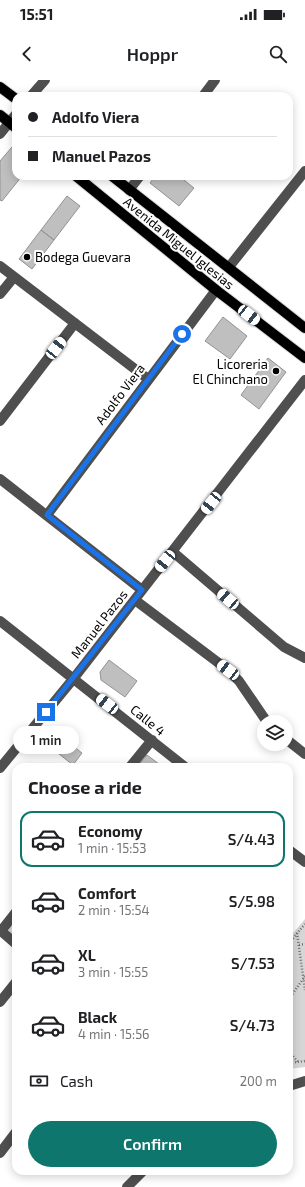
<!DOCTYPE html>
<html lang="en">
<head>
<meta charset="utf-8">
<style>
  :root { --surface:#fff; --page:#f6f6f6; --text:#202124; --muted:#757577; --line:#e0e0e0; --accent:#0f766e }
  body { margin:0; font-family:"Exo 2",sans-serif; background:var(--page); color:var(--text); height:100vh; display:flex; flex-direction:column; font-size:15px; white-space:nowrap }
  * { box-sizing:border-box; margin:0 }
  p { font-size:13px; color:var(--muted) }
  .icon { flex:none; width:22px; height:22px; fill:none; stroke:currentColor; stroke-width:2; stroke-linecap:round; stroke-linejoin:round }
  .map { position:relative; flex:1; overflow:hidden }
  .sheet { position:absolute; left:12px; top:683px; width:281px; height:412px; display:flex; flex-direction:column; background:var(--surface); border-radius:12px; box-shadow:0 2px 10px #0003 }
  .sheet>* { flex:none }
  .guide { position:absolute; left:12px; top:12px; width:281px; height:88px; border-radius:12px; box-shadow:0 2px 10px #0003; display:grid; align-content:center; height:88px; padding:0 16px; background:var(--surface) }
  .buttons { position:absolute; left:257px; top:635px; display:grid; gap:8px }
  .buttons a { display:grid; place-items:center; width:36px; height:36px; border-radius:50%; background:var(--surface); box-shadow:0 2px 10px #0003; font-size:20px }
  .end { position:absolute; width:18px; height:18px; margin:-9px; border:5px solid #1a73e8; background:#fff; box-shadow:0 0 0 2px #fff }
  .from { border-radius:50% }
  .bubble { position:absolute; height:28px; border-radius:14px; background:var(--surface); box-shadow:0 2px 10px #0003; font-size:13px; font-weight:600; line-height:28px; text-align:center }
  .car { position:absolute; width:12px; height:24px; margin:-12px -6px; border-radius:5px; box-shadow:0 0 3px 1px #0007; background:linear-gradient(#fff 24%,#345 0 40%,#fff 0 76%,#345 0 86%,#fff 0) }
  .guide b { display:flex; align-items:center; gap:14px; height:38px; font-size:15px }
  .guide b+b { border-top:1px solid var(--line) }
  .guide i { width:10px; height:10px; background:var(--text) }
  ul { padding:0; list-style:none }
  li { display:flex; align-items:center; gap:12px; height:56px; margin:0 8px 6px; padding:0 8px; border:2px solid transparent; border-radius:12px }
  li div { flex:1 }
  li b { display:block; font-size:15px }
  li em { font-style:normal; font-weight:600 }
  li.active { border-color:var(--accent) }
  li>.icon { width:36px; height:36px; stroke-width:1.5 }
  h2 { padding:0 16px; font-size:18px; line-height:48px }
  .pay { display:flex; align-items:center; gap:10px; height:44px; padding:0 16px; font-size:15px }
  .pay p { margin-inline-start:auto }
  .action { display:flex; gap:8px; margin-top:auto; padding:8px 16px }
  .action a { flex:1; height:46px; border-radius:24px; background:var(--accent); color:#fff; font-size:16px; font-weight:600; line-height:46px; text-align:center }
  .status { display:flex; justify-content:space-between; align-items:center; height:28px; padding:0 20px; background:var(--surface); direction:ltr }
  .status svg { height:11px; fill:currentColor }
  header { display:flex; justify-content:space-between; align-items:center; height:52px; padding:0 16px; background:var(--surface); font-size:18px; font-weight:600 }
  .map>svg:first-child { display:block }
</style>
</head>
<body>
<div class="status"><b>15:51</b><svg viewBox="0 0 49 12"><path d="M0 12V9h3v3zM5 12V6h3v6zM10 12V3h3v9zM15 12V0h3v12zM26 1h20v11H26zM47 4h2v5h-2z"/></svg></div>
<header><svg class="icon" aria-label="back" viewBox="0 0 24 24"><path d="M15 5l-7 7 7 7"/></svg>Hoppr<svg class="icon" aria-label="search" viewBox="0 0 24 24"><circle cx="10" cy="10" r="6"/><path d="M15 15l6 6"/></svg></header>
<div class="map">
<svg width="305" height="1107" viewBox="0 0 305 1107">
  <rect width="100%" height="100%" fill="#fff"/>
  <path fill="#d6d6d6" d="M16 835V858L6 848Z
    M305 839V987L289 989V858Z"/>
  <path fill="#bfbfbf" stroke="#939393" d="M12 67 16 70V96H22L2 121 0 120V81Z
    M155 96H179L194 108 179 126 150 103Z
    M67 116 80 126 54 160 41 150Z
    M41 150 54 160 32 189 19 179Z
    M223 237 247 256 230 279 205 261Z
    M268 278 286 292 259 329 241 315Z
    M109 580 137 601 125 617 101 600 100 592Z
    M54 651 82 673 73 685 45 663Z
    M147 675 163 687H137Z"/>
  <g fill="none" stroke-linecap="round" stroke-linejoin="round">
    <defs>
      <path id="major" d="M0 7 16 19
        M0 35 16 48
        M76 96 216 210 305 278
        M112 96 305 248"/>
    </defs>
    <use href="#major" stroke="#dbdbdb" stroke-width="12"/>
    <path stroke="#717171" stroke-width="2.5" stroke-dasharray="1 2" stroke-linecap="butt" d="M297 853 305 910
      M289 863 305 844
      M299 865 305 864
      M289 919 305 896
      M289 972 298 982
      M289 983 305 981"/>
    <path stroke="#4f4f4f" stroke-width="10" d="M31 16 45 0
      M203 16 215 0
      M0 54 16 34
      M129 110 140 96
      M0 186 148 299
      M229 187 305 91
      M0 214 14 197
      M0 341 75 243
      M0 399 142 510
      M47 435 216 210
      M173 472 284 567 305 578
      M135 520 228 590 239 601 267 642
      M0 541 185 687
      M286 659 305 674
      M130 687 152 660
      M0 688 74 598 305 300
      M289 770 305 782
      M0 850 16 864
      M1 851 16 832
      M0 922 16 902
      M289 1006 305 1001
      M0 1073 16 1052
      M127 1107 143 1091"/>
    <use href="#major" stroke="#000" stroke-width="10"/>
  </g>
  <g fill="none" stroke-linecap="round" stroke-linejoin="round">
    <path stroke="#1a73e8" stroke-width="5" d="M46 632 142 510 47 435 182 254"/>
  </g>
  <g fill="#000" stroke="#fff" stroke-width="1.5">
    <circle cx="27" cy="177" r="4"/>
    <circle cx="276" cy="291" r="4"/>
  </g>
  <g text-anchor="middle" stroke-width="4" stroke-linejoin="round" paint-order="stroke">
    <g font-size="13" fill="#000" stroke="#fff">
      <text transform="translate(179 163) rotate(39)" y="5">Avenida Miguel Iglesias</text>
      <text transform="translate(120 314) rotate(-53)" y="5">Adolfo Viera</text>
      <text transform="translate(99 544) rotate(-52)" y="5">Manuel Pazos</text>
      <text transform="translate(148 640) rotate(39)" y="5">Calle 4</text>
    </g>
    <g font-size="13" fill="#000" stroke="#fff" text-anchor="start">
      <text x="35" y="182">Bodega Guevara</text>
      <text x="268" y="289" text-anchor="end">Licoreria<tspan x="268" dy="15">El Chinchano</tspan></text>
    </g>
  </g>
</svg>
<div class="buttons">
<a><svg class="icon" aria-label="layers" viewBox="0 0 24 24"><path d="M12 4l9 5-9 5-9-5zM3 14l9 5 9-5"/></svg></a>
</div>
<i class="end from" style="left:182px;top:254px"></i>
<i class="end" style="left:46px;top:632px"></i>
<div class="bubble" style="left:13px;top:646px;width:66px">1 min</div>
<i class="car" style="left:249px;top:235px;rotate:128deg"></i>
<i class="car" style="left:56px;top:268px;rotate:38deg"></i>
<i class="car" style="left:211px;top:423px;rotate:218deg"></i>
<i class="car" style="left:165px;top:481px;rotate:219deg"></i>
<i class="car" style="left:228px;top:519px;rotate:311deg"></i>
<i class="car" style="left:228px;top:590px;rotate:307deg"></i>
<i class="car" style="left:107px;top:624px;rotate:308deg"></i>
<div class="guide">
<b><i class="from"></i>Adolfo Viera</b>
<b><i></i>Manuel Pazos</b>
</div>
<section class="sheet">
<h2>Choose a ride</h2>
<ul>
<li class="active"><svg class="icon" aria-label="car" viewBox="0 0 24 24"><path d="M5 17H2v-5l4-1 3-4h7l3 4 3 1v5h-3M9 17h6M6 11h13"/><circle cx="7" cy="17" r="2"/><circle cx="17" cy="17" r="2"/></svg><div><b>Economy</b><p>1 min · 15:53</p></div><em>S/4.43</em></li>
<li><svg class="icon" aria-label="car" viewBox="0 0 24 24"><path d="M5 17H2v-5l4-1 3-4h7l3 4 3 1v5h-3M9 17h6M6 11h13"/><circle cx="7" cy="17" r="2"/><circle cx="17" cy="17" r="2"/></svg><div><b>Comfort</b><p>2 min · 15:54</p></div><em>S/5.98</em></li>
<li><svg class="icon" aria-label="car" viewBox="0 0 24 24"><path d="M5 17H2v-5l4-1 3-4h7l3 4 3 1v5h-3M9 17h6M6 11h13"/><circle cx="7" cy="17" r="2"/><circle cx="17" cy="17" r="2"/></svg><div><b>XL</b><p>3 min · 15:55</p></div><em>S/7.53</em></li>
<li><svg class="icon" aria-label="car" viewBox="0 0 24 24"><path d="M5 17H2v-5l4-1 3-4h7l3 4 3 1v5h-3M9 17h6M6 11h13"/><circle cx="7" cy="17" r="2"/><circle cx="17" cy="17" r="2"/></svg><div><b>Black</b><p>4 min · 15:56</p></div><em>S/4.73</em></li>
</ul>
<div class="pay"><svg class="icon" aria-label="cash" viewBox="0 0 24 24"><path d="M3 7h18v10H3z"/><circle cx="12" cy="12" r="2"/></svg>Cash<p>200 m</p></div>
<div class="action"><a>Confirm</a></div>
</section>
</div>
</body>
</html>
